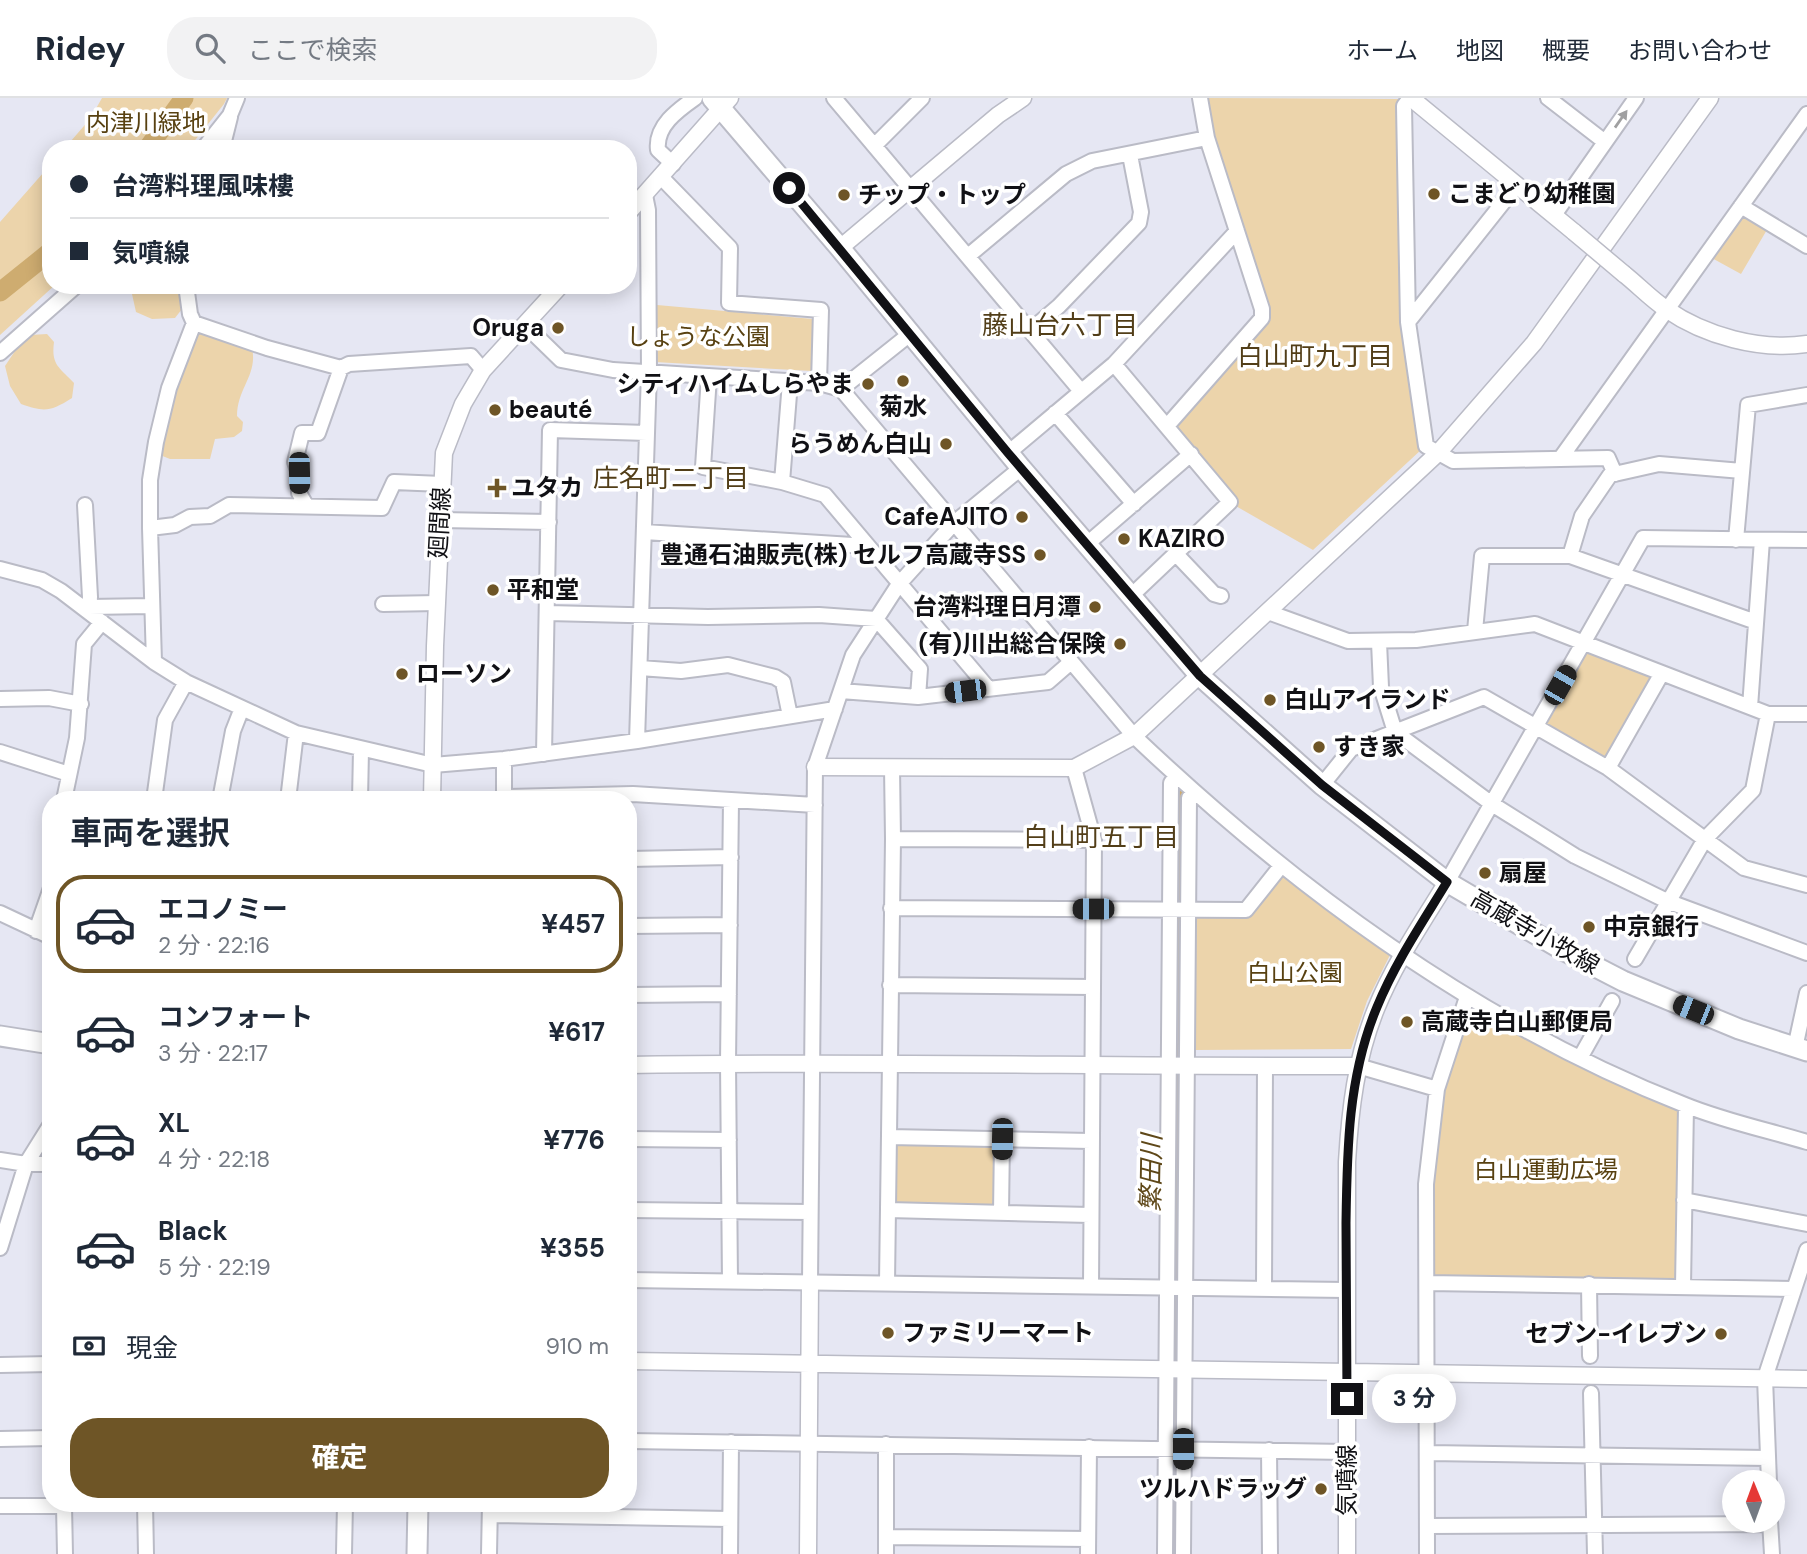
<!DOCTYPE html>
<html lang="ja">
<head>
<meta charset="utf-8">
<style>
  :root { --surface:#fff; --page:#f2f2f3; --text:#1f2937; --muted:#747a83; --line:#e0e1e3; --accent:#6e5526 }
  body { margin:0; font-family:"DM Sans","Noto Sans JP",sans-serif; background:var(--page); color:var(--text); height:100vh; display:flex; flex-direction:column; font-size:26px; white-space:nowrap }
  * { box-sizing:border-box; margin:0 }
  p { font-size:23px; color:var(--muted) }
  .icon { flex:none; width:38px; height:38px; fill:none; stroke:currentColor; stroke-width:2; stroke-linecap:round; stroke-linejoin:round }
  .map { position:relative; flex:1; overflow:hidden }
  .sheet { position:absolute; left:42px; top:693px; width:595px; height:721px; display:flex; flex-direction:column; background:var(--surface); border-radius:28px; box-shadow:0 4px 18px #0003 }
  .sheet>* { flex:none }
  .top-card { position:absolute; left:42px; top:42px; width:595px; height:154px; border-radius:28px; box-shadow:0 4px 18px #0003; display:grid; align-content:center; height:154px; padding:0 28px; background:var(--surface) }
  .needle { width:46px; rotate:359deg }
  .tools { position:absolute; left:1722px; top:1372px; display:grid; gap:14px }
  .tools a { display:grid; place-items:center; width:63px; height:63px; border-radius:50%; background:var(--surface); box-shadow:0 4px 18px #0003; font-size:35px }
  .end { position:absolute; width:32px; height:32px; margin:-16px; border:9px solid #111115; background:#fff; box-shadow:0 0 0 4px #fff }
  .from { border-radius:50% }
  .bubble { position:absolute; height:49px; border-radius:24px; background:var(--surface); box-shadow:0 4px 18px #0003; font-size:23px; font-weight:700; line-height:49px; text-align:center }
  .car { position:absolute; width:21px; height:42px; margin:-21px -10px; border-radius:9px; box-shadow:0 0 5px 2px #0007; background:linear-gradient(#222 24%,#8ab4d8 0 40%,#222 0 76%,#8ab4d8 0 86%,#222 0) }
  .top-card b { display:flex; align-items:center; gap:24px; height:66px; font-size:26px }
  .top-card b+b { border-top:2px solid var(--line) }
  .top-card i { width:18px; height:18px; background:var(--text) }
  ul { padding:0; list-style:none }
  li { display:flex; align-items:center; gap:21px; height:98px; margin:0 14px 10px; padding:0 14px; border:4px solid transparent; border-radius:28px }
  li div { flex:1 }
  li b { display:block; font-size:26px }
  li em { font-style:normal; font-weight:700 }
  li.active { border-color:var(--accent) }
  li>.icon { width:63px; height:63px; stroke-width:1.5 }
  h2 { padding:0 28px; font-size:32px; line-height:84px }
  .pay { display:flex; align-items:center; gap:18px; height:77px; padding:0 28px; font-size:26px }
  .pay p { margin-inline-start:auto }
  .primary-button { display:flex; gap:14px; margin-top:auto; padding:14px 28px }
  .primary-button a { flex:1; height:80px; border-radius:28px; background:var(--accent); color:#fff; font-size:28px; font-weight:700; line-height:80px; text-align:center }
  header { display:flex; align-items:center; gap:42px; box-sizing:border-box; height:98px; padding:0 35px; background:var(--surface); border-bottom:2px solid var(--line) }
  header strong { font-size:33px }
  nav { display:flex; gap:38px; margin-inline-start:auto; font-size:24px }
  .search { width:490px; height:63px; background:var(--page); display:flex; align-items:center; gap:18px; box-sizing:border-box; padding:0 24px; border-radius:28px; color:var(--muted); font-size:26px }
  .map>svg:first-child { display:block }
</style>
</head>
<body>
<header>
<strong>Ridey</strong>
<div class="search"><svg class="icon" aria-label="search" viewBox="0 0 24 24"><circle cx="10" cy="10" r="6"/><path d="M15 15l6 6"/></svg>ここで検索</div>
<nav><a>ホーム</a><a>地図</a><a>概要</a><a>お問い合わせ</a></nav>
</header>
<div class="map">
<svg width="1807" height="1456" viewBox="0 0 1807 1456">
  <rect width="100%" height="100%" fill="#e6e7f3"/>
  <path fill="#ecd4ab" d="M102 0H227L224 6 188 51H64L90 21Z
    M1205 0 1398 1 1400 105 1422 351 1313 452 1234 407 1175 331V326L1268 220 1212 40Z
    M51 66V187H55L0 237V124Z
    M1744 117 1768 130 1741 176 1710 159 1739 118Z
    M130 187H181L182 211 175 220 152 221 136 214Z
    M657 207 813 221 812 273 655 264Z
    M196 233 252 250C258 277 237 290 237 318L243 324 242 333 234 339 215 341 210 361H170L160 357 172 294Z
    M47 236 54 244C51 267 59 269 74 285L72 300C50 314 44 314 21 306L10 288 5 268 15 253 30 237Z
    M1591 554 1652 576 1653 582 1608 660 1603 661 1548 631 1547 626 1587 555Z
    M1283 772 1392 853 1367 903 1351 951 1194 952 1195 814H1250Z
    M1473 911 1575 966 1678 1012 1680 1016 1678 1180 1675 1184 1438 1180 1435 1177 1434 1087 1444 993 1469 913Z
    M897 1045 995 1046 998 1050 994 1110 897 1109 893 1105V1048Z"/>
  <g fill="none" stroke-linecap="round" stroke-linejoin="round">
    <path stroke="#ceac70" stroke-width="19" d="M147 51 184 0
      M0 194 51 153
      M1173 1456 1181 694"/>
    <defs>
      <path id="minor" d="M834 0 1080 292
        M1410 0 1404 8 1408 224 1426 348 1453 363 1608 360 1615 376
        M1548 0 1605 44
        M875 47 922 0
        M203 51 230 17 237 0
        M222 51 230 19
        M673 66 658 52C655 28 678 12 695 0
        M661 79 730 150 729 205 821 212 819 285
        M1741 108 1807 148
        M1554 117 1636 0
        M968 158 1066 76 1092 63 1207 40
        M1408 224 1517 87
        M194 225 267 250 341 270 349 266 471 258 483 272
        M525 227 561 262 613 272 819 285 841 291 1134 638C1293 789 1480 927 1685 1007 1724 1023 1767 1032 1807 1044
        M1031 232 1059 208 1139 125 1141 114 1130 57
        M0 255 77 187
        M1114 266 1230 404 1131 498
        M709 278 703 369 782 384 825 397 988 590
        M841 291 910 236
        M1055 315 1134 406
        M1167 328 1262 220V211L1207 40 1200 0
        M1008 355 1114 266 1237 133
        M1560 361 1807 16
        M782 384 790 284
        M85 407 90 499 89 509 86 512
        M306 407 299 395V375L295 364 302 335H318L341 270
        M440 422 549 424
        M150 430 175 427 190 419 210 418 229 407 382 410 394 384 442 386
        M644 434 868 448
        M1736 442 1748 307 1807 297
        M1087 446 1191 356
        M1176 456 1214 496 1221 498
        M1570 458 1582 418 1610 377 1659 366 1742 373
        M0 471 42 482 61 493 154 564 186 584 296 635 433 667 504 661 637 643 835 611
        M383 506 437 505
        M89 509 151 508
        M1268 514 1348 543 1416 542 1535 526 1768 616H1807
        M548 515 708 519 819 517 876 521 920 571 918 599
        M1475 533 1482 458H1570L1756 524
        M1379 544 1381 589 1395 634 1492 706 1575 758 1667 803 1807 855
        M154 564 150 430V382L156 344 169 290 194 225 190 216 186 187
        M640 570 681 573 728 567 775 579 783 584 790 618
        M841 593 918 599 1048 584 1071 564
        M0 601 49 600 81 606
        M1750 609 1762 442
        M637 643 649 274 648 112 645 97
        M0 654 69 676
        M544 656 550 332 647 335
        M1074 670 1094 742 1091 1188
        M1608 670 1662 575
        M1322 687 1351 651 1484 599 1608 670 1744 770 1807 787
        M504 699 633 696 815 707
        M64 702 77 640 84 546 102 524
        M154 702 165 622 186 584
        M220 702 233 633 242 610
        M288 702 296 635
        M360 702 361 652
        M504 702V661
        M893 741 1094 742
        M628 761 731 759
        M1447 784 1643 440 1807 442
        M891 810 1246 812 1281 768
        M0 815 51 839
        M628 828 730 827
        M36 833 51 790
        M1635 861 1705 741 1753 692 1768 616
        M51 875V878
        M890 887 1093 889
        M628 897 729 896
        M1795 950 1807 895
        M1580 960 1612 903
        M1358 968 1437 991
        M889 1039 1091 1043
        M628 1041 729 1042
        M0 1062 26 1066H51
        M1684 1102 1807 1126
        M628 1112 810 1114
        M888 1112 1090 1117
        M1001 1115 1002 1041
        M0 1150 26 1066 51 1026
        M628 1182 1346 1192
        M730 1183 728 965 731 702
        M810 1184 815 669 853 557 899 486 954 425 1021 370
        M887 1185 893 741 892 669
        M1427 1185 1794 1191
        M1589 1186 1590 1258
        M1683 1188 1686 1008
        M1264 1190 1265 968
        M0 1267 51 1266
        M1591 1295 1595 1456
        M0 1341 51 1340
        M628 1343 1346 1354
        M886 1346V1456
        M1269 1352 1270 1456
        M1429 1355 1768 1360
        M1769 1384 1765 1280 1807 1152
        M145 1405 146 1456
        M0 1408H64L65 1456
        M490 1417 730 1421
        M1770 1423 1772 1456
        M1428 1428 1770 1426
        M886 1439 1088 1441
        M344 1456 345 1405
        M489 1456 490 1405
        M730 1456 731 1344
        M1088 1456 1089 1349
        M1165 1456 1171 685 1176 678
        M1183 1456 1189 700 1195 694
        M1427 1456 1426 1086 1437 991 1467 899"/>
      <path id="tertiary" d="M1411 0 1574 134
        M628 115 730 0
        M840 150 998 17 1023 0
        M1624 176C1638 187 1651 201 1666 211 1705 238 1760 253 1807 246
        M815 669 1074 670 1134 638 1438 355 1534 245 1710 0
        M432 702 435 548 444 355 463 306 483 272 561 187
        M628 967C872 963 1115 969 1358 968
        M628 1263 1807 1281
        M808 1456 810 1184
        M1347 1456V1064C1350 1012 1356 960 1376 911 1394 866 1422 825 1447 784"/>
      <path id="secondary" d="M712 0 840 150 1021 370 1200 578 1322 687 1447 784 1563 852 1623 883 1739 931 1807 953
        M0 938 51 946
        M417 1456 418 1405"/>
    </defs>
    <use href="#minor" stroke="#babbc6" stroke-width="18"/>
    <use href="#tertiary" stroke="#babbc6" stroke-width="19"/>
    <use href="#secondary" stroke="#babbc6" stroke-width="23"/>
    <use href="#minor" stroke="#fff" stroke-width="14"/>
    <use href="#tertiary" stroke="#fff" stroke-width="16"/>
    <use href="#secondary" stroke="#fff" stroke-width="19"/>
    <defs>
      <path id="tertiary-bridge" d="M1574 134 1624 176"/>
    </defs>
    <use href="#tertiary-bridge" stroke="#babbc6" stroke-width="19" stroke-linecap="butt"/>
    <use href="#tertiary-bridge" stroke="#fff" stroke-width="16"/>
  </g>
  <defs><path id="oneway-solid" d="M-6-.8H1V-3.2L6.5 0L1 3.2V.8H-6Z" transform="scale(1.75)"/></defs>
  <use fill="#a0a0a1" href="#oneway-solid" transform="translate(1621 21) rotate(-55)"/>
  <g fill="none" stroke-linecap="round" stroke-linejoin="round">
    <path stroke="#111115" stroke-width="9" d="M789 90 1008 355 1200 578 1322 687 1447 784C1422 825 1395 865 1377 909 1348 978 1347 1052 1346 1125 1346 1183 1347 1242 1347 1301"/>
  </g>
  <g fill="#6e5526" stroke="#fff" stroke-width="2.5">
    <circle cx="1434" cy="96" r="7"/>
    <circle cx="844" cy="97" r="7"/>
    <circle cx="558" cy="230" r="7"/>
    <circle cx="903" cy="283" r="7"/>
    <circle cx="868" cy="286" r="7"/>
    <circle cx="495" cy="312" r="7"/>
    <circle cx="946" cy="346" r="7"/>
    <path d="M493.5 379.5h7v7h7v7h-7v7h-7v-7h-7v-7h7z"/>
    <circle cx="1022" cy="419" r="7"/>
    <circle cx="1124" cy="441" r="7"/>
    <circle cx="1040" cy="457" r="7"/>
    <circle cx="493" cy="492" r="7"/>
    <circle cx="1095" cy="509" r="7"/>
    <circle cx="1120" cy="546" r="7"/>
    <circle cx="402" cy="576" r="7"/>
    <circle cx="1270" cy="602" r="7"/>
    <circle cx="1319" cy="649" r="7"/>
    <circle cx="1485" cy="775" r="7"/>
    <circle cx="1589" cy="829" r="7"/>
    <circle cx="1407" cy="924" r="7"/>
    <circle cx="888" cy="1235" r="7"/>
    <circle cx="1721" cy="1236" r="7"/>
    <circle cx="1321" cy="1391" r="7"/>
  </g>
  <g text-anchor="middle" stroke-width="7" stroke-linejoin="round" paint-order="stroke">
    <g font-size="24" fill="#584111" stroke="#fff">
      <text x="146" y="33">内津川緑地</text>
      <text x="698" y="247">しょうな公園</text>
      <text x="1295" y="883">白山公園</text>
      <text x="1546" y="1080">白山運動広場</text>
    </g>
    <g font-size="24" font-weight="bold" fill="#111115" stroke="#fff" text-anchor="start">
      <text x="1448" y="104">こまどり幼稚園</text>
      <text x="858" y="105">チップ・トップ</text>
      <text x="544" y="238" text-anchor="end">Oruga</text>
      <text x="854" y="294" text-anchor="end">シティハイムしらやま</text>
      <text x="903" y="317" text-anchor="middle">菊水</text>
      <text x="509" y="320">beauté</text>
      <text x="932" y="354" text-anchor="end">らうめん白山</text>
      <text x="511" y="398">ユタカ</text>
      <text x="1008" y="427" text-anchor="end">CafeAJITO</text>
      <text x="1138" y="449">KAZIRO</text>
      <text x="1026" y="465" text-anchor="end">豊通石油販売(株) セルフ高蔵寺SS</text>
      <text x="507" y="500">平和堂</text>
      <text x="1081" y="517" text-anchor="end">台湾料理日月潭</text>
      <text x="1106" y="554" text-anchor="end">(有)川出総合保険</text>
      <text x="416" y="584">ローソン</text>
      <text x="1284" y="610">白山アイランド</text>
      <text x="1333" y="657">すき家</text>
      <text x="1499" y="783">扇屋</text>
      <text x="1603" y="837">中京銀行</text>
      <text x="1421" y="932">高蔵寺白山郵便局</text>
      <text x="902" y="1243">ファミリーマート</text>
      <text x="1707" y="1244" text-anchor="end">セブン-イレブン</text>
      <text x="1307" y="1399" text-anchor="end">ツルハドラッグ</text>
    </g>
    <g font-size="24" fill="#111115" stroke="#fff">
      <text transform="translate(440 425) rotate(-87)" y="8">廻間線</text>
      <text transform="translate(1535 834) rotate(30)" y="8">高蔵寺小牧線</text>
      <text transform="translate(1347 1382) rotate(-90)" y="8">気噴線</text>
    </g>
    <g font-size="26" fill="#523e18" stroke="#fff">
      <text x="1060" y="236">藤山台六丁目</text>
      <text x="1315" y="267">白山町九丁目</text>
      <text x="671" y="389">庄名町二丁目</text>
      <text x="1101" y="748">白山町五丁目</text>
    </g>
    <g font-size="26" font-style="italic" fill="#5f4819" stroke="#fff">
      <text transform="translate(1151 1075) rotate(-89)" y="9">繁田川</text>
    </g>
  </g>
</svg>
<div class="tools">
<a><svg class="needle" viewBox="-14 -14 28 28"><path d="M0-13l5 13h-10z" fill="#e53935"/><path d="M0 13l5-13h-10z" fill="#747a83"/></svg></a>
</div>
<i class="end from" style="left:789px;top:90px"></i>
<i class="end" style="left:1347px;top:1301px"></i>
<div class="bubble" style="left:1372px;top:1276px;width:84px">3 分</div>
<i class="car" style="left:299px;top:375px;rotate:179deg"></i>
<i class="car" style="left:1560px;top:587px;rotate:30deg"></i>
<i class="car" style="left:965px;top:593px;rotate:263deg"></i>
<i class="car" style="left:1093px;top:811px;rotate:270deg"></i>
<i class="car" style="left:1693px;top:912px;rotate:292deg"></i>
<i class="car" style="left:1002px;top:1041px;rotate:181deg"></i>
<i class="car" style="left:1183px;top:1351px;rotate:180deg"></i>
<div class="top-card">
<b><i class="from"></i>台湾料理風味樓</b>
<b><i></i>気噴線</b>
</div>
<section class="sheet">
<h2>車両を選択</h2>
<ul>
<li class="active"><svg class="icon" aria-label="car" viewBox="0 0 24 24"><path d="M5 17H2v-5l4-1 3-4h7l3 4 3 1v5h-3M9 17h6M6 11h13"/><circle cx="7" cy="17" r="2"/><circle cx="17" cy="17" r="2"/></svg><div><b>エコノミー</b><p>2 分 · 22:16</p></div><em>¥457</em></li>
<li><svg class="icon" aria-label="car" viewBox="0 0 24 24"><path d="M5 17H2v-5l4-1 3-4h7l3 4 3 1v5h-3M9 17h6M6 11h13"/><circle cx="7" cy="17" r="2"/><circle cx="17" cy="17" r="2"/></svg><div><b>コンフォート</b><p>3 分 · 22:17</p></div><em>¥617</em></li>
<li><svg class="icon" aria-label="car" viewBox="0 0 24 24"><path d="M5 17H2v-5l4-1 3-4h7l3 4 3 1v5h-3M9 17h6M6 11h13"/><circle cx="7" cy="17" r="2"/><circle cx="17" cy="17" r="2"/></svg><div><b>XL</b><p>4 分 · 22:18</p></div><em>¥776</em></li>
<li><svg class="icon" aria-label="car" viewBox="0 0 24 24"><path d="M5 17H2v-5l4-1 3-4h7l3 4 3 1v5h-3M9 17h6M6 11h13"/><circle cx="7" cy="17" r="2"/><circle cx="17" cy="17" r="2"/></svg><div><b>Black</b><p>5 分 · 22:19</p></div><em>¥355</em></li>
</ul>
<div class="pay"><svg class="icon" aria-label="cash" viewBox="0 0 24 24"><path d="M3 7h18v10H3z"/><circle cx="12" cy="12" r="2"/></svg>現金<p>910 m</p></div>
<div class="primary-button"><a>確定</a></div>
</section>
</div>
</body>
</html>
